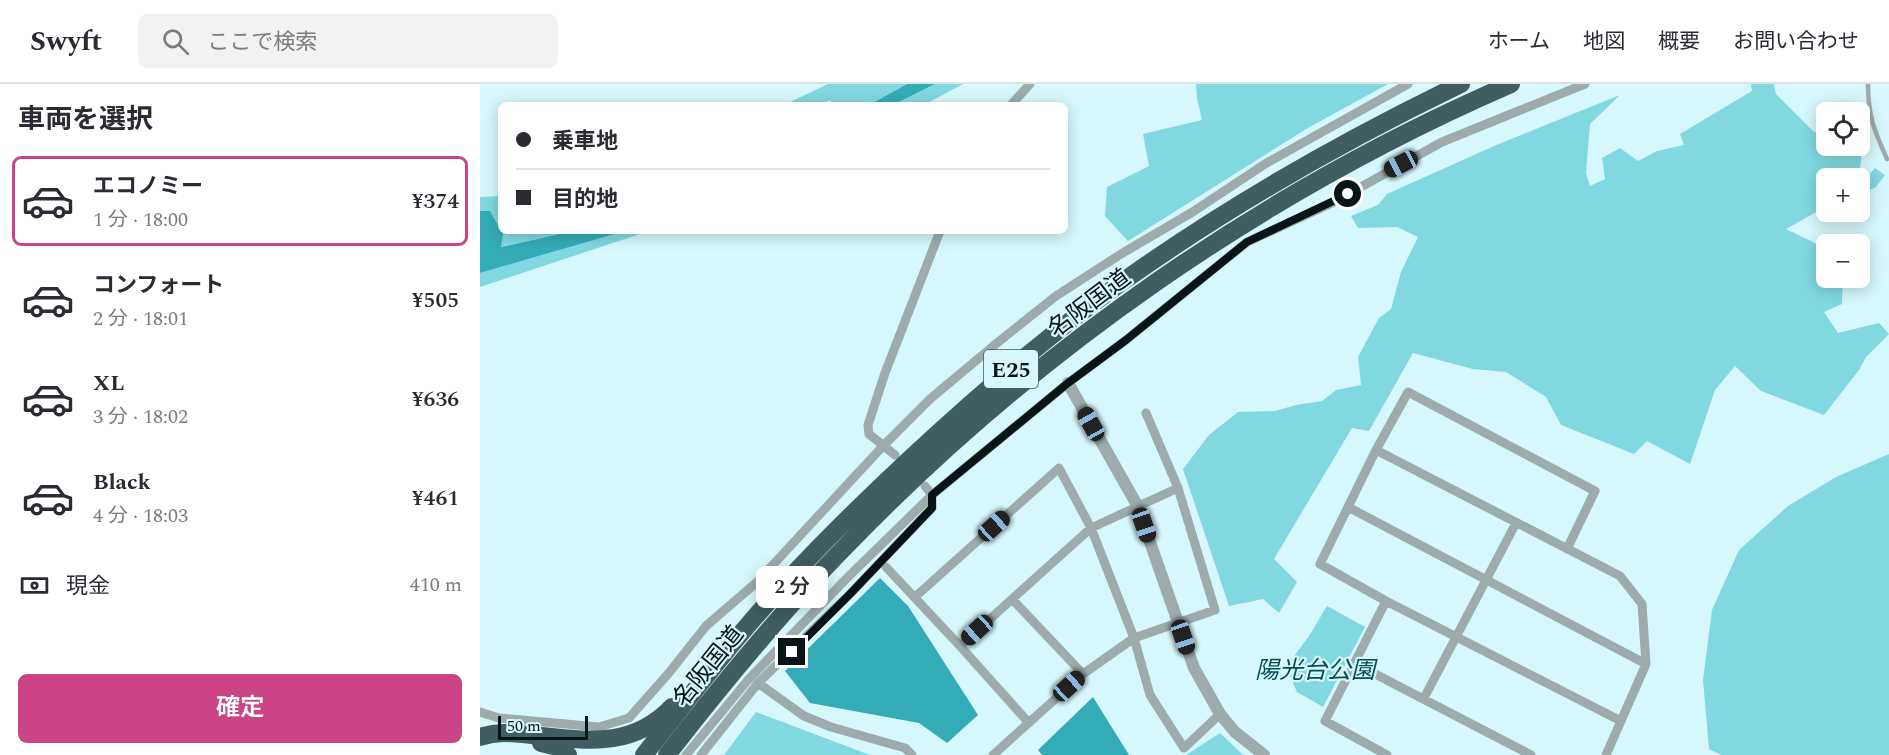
<!DOCTYPE html>
<html lang="ja">
<head>
<meta charset="utf-8">
<style>
  :root { --surface:#fff; --page:#f2f2f3; --text:#2b2b33; --muted:#7c7c81; --line:#e1e1e2; --accent:#cb4485 }
  body { margin:0; font-family:Spectral,"Noto Sans JP",serif; background:var(--page); color:var(--text); height:100vh; display:flex; flex-direction:column; font-size:22px; white-space:nowrap }
  * { box-sizing:border-box; margin:0 }
  p { font-size:20px; color:var(--muted) }
  .icon { flex:none; width:33px; height:33px; fill:none; stroke:currentColor; stroke-width:2; stroke-linecap:round; stroke-linejoin:round }
  .map { position:relative; flex:1; overflow:hidden }
  .drawer { display:flex; flex-direction:column; background:var(--surface); width:480px }
  .drawer>* { flex:none }
  .top-card { position:absolute; left:18px; top:18px; width:570px; height:132px; border-radius:9px; box-shadow:0 3px 15px #0003; display:grid; align-content:center; height:132px; padding:0 18px; background:var(--surface) }
  .tools { position:absolute; left:1336px; top:18px; display:grid; gap:12px }
  .tools a { display:grid; place-items:center; width:54px; height:54px; border-radius:9px; background:var(--surface); box-shadow:0 3px 15px #0003; font-size:30px }
  .scale { position:absolute; left:18px; bottom:15px; width:90px; box-sizing:border-box; padding-left:6px; border:3px solid #081415; border-top:0; font-size:16px; line-height:21px; white-space:nowrap; color:#081415; -webkit-text-stroke:4px #d6f7fb; paint-order:stroke }
  .end { position:absolute; width:27px; height:27px; margin:-14px; border:8px solid #081415; background:#fff; box-shadow:0 0 0 3px #fff }
  .from { border-radius:50% }
  .bubble { position:absolute; height:42px; border-radius:9px; background:var(--surface); box-shadow:0 3px 15px #0003; font-size:20px; font-weight:600; line-height:42px; text-align:center }
  .car { position:absolute; width:18px; height:36px; margin:-18px -9px; border-radius:8px; box-shadow:0 0 4px 2px #0007; background:linear-gradient(#222 24%,#8ab4d8 0 40%,#222 0 76%,#8ab4d8 0 86%,#222 0) }
  .top-card b { display:flex; align-items:center; gap:21px; height:57px; font-size:22px }
  .top-card b+b { border-top:2px solid var(--line) }
  .top-card i { width:15px; height:15px; background:var(--text) }
  ul { padding:0; list-style:none }
  li { display:flex; align-items:center; gap:18px; height:90px; margin:0 12px 9px; padding:0 6px; border:3px solid transparent; border-radius:9px }
  li div { flex:1 }
  li b { display:block; font-size:22px }
  li em { font-style:normal; font-weight:600 }
  li.on { border-color:var(--accent) }
  li>.icon { width:54px; height:54px; stroke-width:1.5 }
  h2 { padding:0 18px; font-size:27px; line-height:72px }
  .pay { display:flex; align-items:center; gap:15px; height:66px; padding:0 18px; font-size:22px }
  .pay p { margin-inline-start:auto }
  .button { display:flex; gap:12px; margin-top:auto; padding:12px 18px }
  .button a { flex:1; height:69px; border-radius:9px; background:var(--accent); color:#fff; font-size:24px; font-weight:600; line-height:69px; text-align:center }
  header { display:flex; align-items:center; gap:36px; box-sizing:border-box; height:84px; padding:0 30px; background:var(--surface); border-bottom:2px solid var(--line) }
  header strong { font-size:28px }
  nav { display:flex; gap:33px; margin-inline-start:auto; font-size:21px }
  .search { width:420px; height:54px; background:var(--page); display:flex; align-items:center; gap:15px; box-sizing:border-box; padding:0 21px; border-radius:9px; color:var(--muted); font-size:22px }
  main { display:flex; flex:1; min-height:0 }
  .map>svg:first-child { display:block }
</style>
</head>
<body>
<header>
<strong>Swyft</strong>
<div class="search"><svg class="icon" aria-label="search" viewBox="0 0 24 24"><circle cx="10" cy="10" r="6"/><path d="M15 15l6 6"/></svg>ここで検索</div>
<nav><a>ホーム</a><a>地図</a><a>概要</a><a>お問い合わせ</a></nav>
</header>
<main>
<section class="drawer">
<h2>車両を選択</h2>
<ul>
<li class="on"><svg class="icon" aria-label="car" viewBox="0 0 24 24"><path d="M5 17H2v-5l4-1 3-4h7l3 4 3 1v5h-3M9 17h6M6 11h13"/><circle cx="7" cy="17" r="2"/><circle cx="17" cy="17" r="2"/></svg><div><b>エコノミー</b><p>1 分 · 18:00</p></div><em>¥374</em></li>
<li><svg class="icon" aria-label="car" viewBox="0 0 24 24"><path d="M5 17H2v-5l4-1 3-4h7l3 4 3 1v5h-3M9 17h6M6 11h13"/><circle cx="7" cy="17" r="2"/><circle cx="17" cy="17" r="2"/></svg><div><b>コンフォート</b><p>2 分 · 18:01</p></div><em>¥505</em></li>
<li><svg class="icon" aria-label="car" viewBox="0 0 24 24"><path d="M5 17H2v-5l4-1 3-4h7l3 4 3 1v5h-3M9 17h6M6 11h13"/><circle cx="7" cy="17" r="2"/><circle cx="17" cy="17" r="2"/></svg><div><b>XL</b><p>3 分 · 18:02</p></div><em>¥636</em></li>
<li><svg class="icon" aria-label="car" viewBox="0 0 24 24"><path d="M5 17H2v-5l4-1 3-4h7l3 4 3 1v5h-3M9 17h6M6 11h13"/><circle cx="7" cy="17" r="2"/><circle cx="17" cy="17" r="2"/></svg><div><b>Black</b><p>4 分 · 18:03</p></div><em>¥461</em></li>
</ul>
<div class="pay"><svg class="icon" aria-label="cash" viewBox="0 0 24 24"><path d="M3 7h18v10H3z"/><circle cx="12" cy="12" r="2"/></svg>現金<p>410 m</p></div>
<div class="button"><a>確定</a></div>
</section>
<div class="map">
<svg width="1409" height="671" viewBox="0 0 1409 671">
  <rect width="100%" height="100%" fill="#d6f7fb"/>
  <path fill="#82d8e1" d="M348 0H427L389 21H350L351 16 340 21H304Z
    M455 0H483L444 21H413Z
    M716 0H908L826 45 648 157 625 132 627 103 669 82 663 50 722 36 717 14Z
    M1271 0H1294L1296 10 1334 48H1347V62H1380V48H1385L1379 90 1385 95 1395 84 1405 91 1395 104 1380 108V94H1347V122L1306 145 1335 159 1347 170V194H1363L1362 220 1344 228 1358 249 1399 239 1409 250 1386 273 1379 286 1344 331 1281 307 1255 282 1235 306 1210 380 1167 357 1154 370 1081 341 1066 313 1026 288 993 285 933 269 889 347 872 344 794 475 817 498 799 529 783 515 749 522 703 385 729 351 758 328 795 327 816 321 842 317 856 306 881 301 878 273 899 234 911 225 921 188 938 153 917 143 878 144 871 132 898 121 907 110 1014 62 1140 11 1110 40 1106 89 1110 102 1125 95 1122 74 1140 64 1158 77 1177 67 1204 61 1200 50 1272 7Z
    M21 112V147H93L20 163 10 127H0V113Z
    M145 147H169L0 203V189Z
    M1409 370V671H1241L1229 665 1223 596 1232 526 1259 466 1308 422 1356 393Z
    M847 522 885 543 843 623 817 608 806 583 829 552Z
    M276 628 390 671H244Z
    M740 649 763 671H706Z"/>
  <path fill="#34acb8" d="M427 0H455L413 21H389Z
    M0 127H10L23 150 21 163 93 147H145L0 189Z
    M400 494 428 522 498 631 467 659 439 639 330 619 305 587Z
    M613 613 649 671H562L558 666Z"/>
  <g fill="none" stroke-linecap="round" stroke-linejoin="round">
    <path stroke="#9dabac" stroke-width="4.5" d="M1388 0C1388 32 1394 46 1407 75"/>
    <path stroke="#9dabac" stroke-width="9" d="M531 21 550 0
      M896 366 1140 492 1162 520 1166 580 1126 671
      M415 371 389 350 388 341 405 289 460 147
      M868 423 1166 580
      M406 483 480 562
      M435 513 579 384 611 444 654 554 670 611 704 664 740 630
      M532 515 603 590
      M906 517 1141 637
      M874 579 1051 671
      M278 599 324 632 351 643 425 664 432 671
      M944 614 1036 439
      M0 628 19 634 119 643 149 634 188 590 226 542 277 498 403 362 450 315 517 259 576 212 641 170 711 129 785 80 928 0
      M549 639 480 562 611 444 698 404
      M206 671 268 596 369 492 452 411 588 299 646 256 767 158 852 119 962 58 1105 0
      M221 671 278 599 370 510 452 424V411L445 402
      M513 671 603 590 654 554 735 526 698 404 666 329
      M907 671 845 637 906 517 840 480 896 366 928 308 1115 407 1087 465"/>
    <path stroke="#9dabac" stroke-width="12" d="M588 299 657 421 714 584 740 630 755 648 784 671"/>
    <path stroke="#405d60" stroke-width="18" d="M0 653C18 647 32 649 51 651 104 656 151 666 192 623
      M61 659 78 663 88 671
      M164 671C208 615 252 557 300 505 342 458 387 415 433 372 502 308 575 245 652 191 756 118 867 55 981 0
      M187 671C243 599 301 528 365 463 553 268 782 108 1031 0"/>
  </g>
  <g fill="none" stroke-linecap="round" stroke-linejoin="round">
    <path stroke="#081415" stroke-width="8" d="M312 568 370 510 452 424V411L588 299 646 256 767 158 868 110"/>
  </g>
  <g text-anchor="middle" stroke-width="4.5" stroke-linejoin="round" paint-order="stroke">
    <rect fill="#d6f7fb" stroke="#46585a" stroke-width="1.5" x="504" y="266" width="54" height="38" rx="4.5"/>
    <g font-size="22" font-weight="bold" fill="#081415">
      <text x="531" y="293">E25</text>
    </g>
    <g font-size="24" fill="#081415" stroke="#d6f7fb">
      <text transform="translate(609 219) rotate(-37)" y="8">名阪国道</text>
      <text transform="translate(228 582) rotate(-51)" y="8">名阪国道</text>
    </g>
    <g font-size="24" font-style="italic" fill="#054d54" stroke="#d6f7fb">
      <text x="835" y="594">陽光台公園</text>
    </g>
  </g>
</svg>
<div class="tools">
<a><svg class="icon" aria-label="locate" viewBox="0 0 24 24"><circle cx="12" cy="12" r="6"/><path d="M12 2v4M12 18v4M2 12h4M18 12h4"/></svg></a>
<a>+</a>
<a>−</a>
</div>
<div class="scale">50 m</div>
<i class="end from" style="left:868px;top:110px"></i>
<i class="end" style="left:312px;top:568px"></i>
<div class="bubble" style="left:276px;top:482px;width:72px">2 分</div>
<i class="car" style="left:921px;top:80px;rotate:242deg"></i>
<i class="car" style="left:611px;top:340px;rotate:331deg"></i>
<i class="car" style="left:664px;top:441px;rotate:161deg"></i>
<i class="car" style="left:514px;top:442px;rotate:48deg"></i>
<i class="car" style="left:497px;top:546px;rotate:228deg"></i>
<i class="car" style="left:703px;top:553px;rotate:161deg"></i>
<i class="car" style="left:589px;top:602px;rotate:48deg"></i>
<div class="top-card">
<b><i class="from"></i>乗車地</b>
<b><i></i>目的地</b>
</div>
</div>
</main>
</body>
</html>
